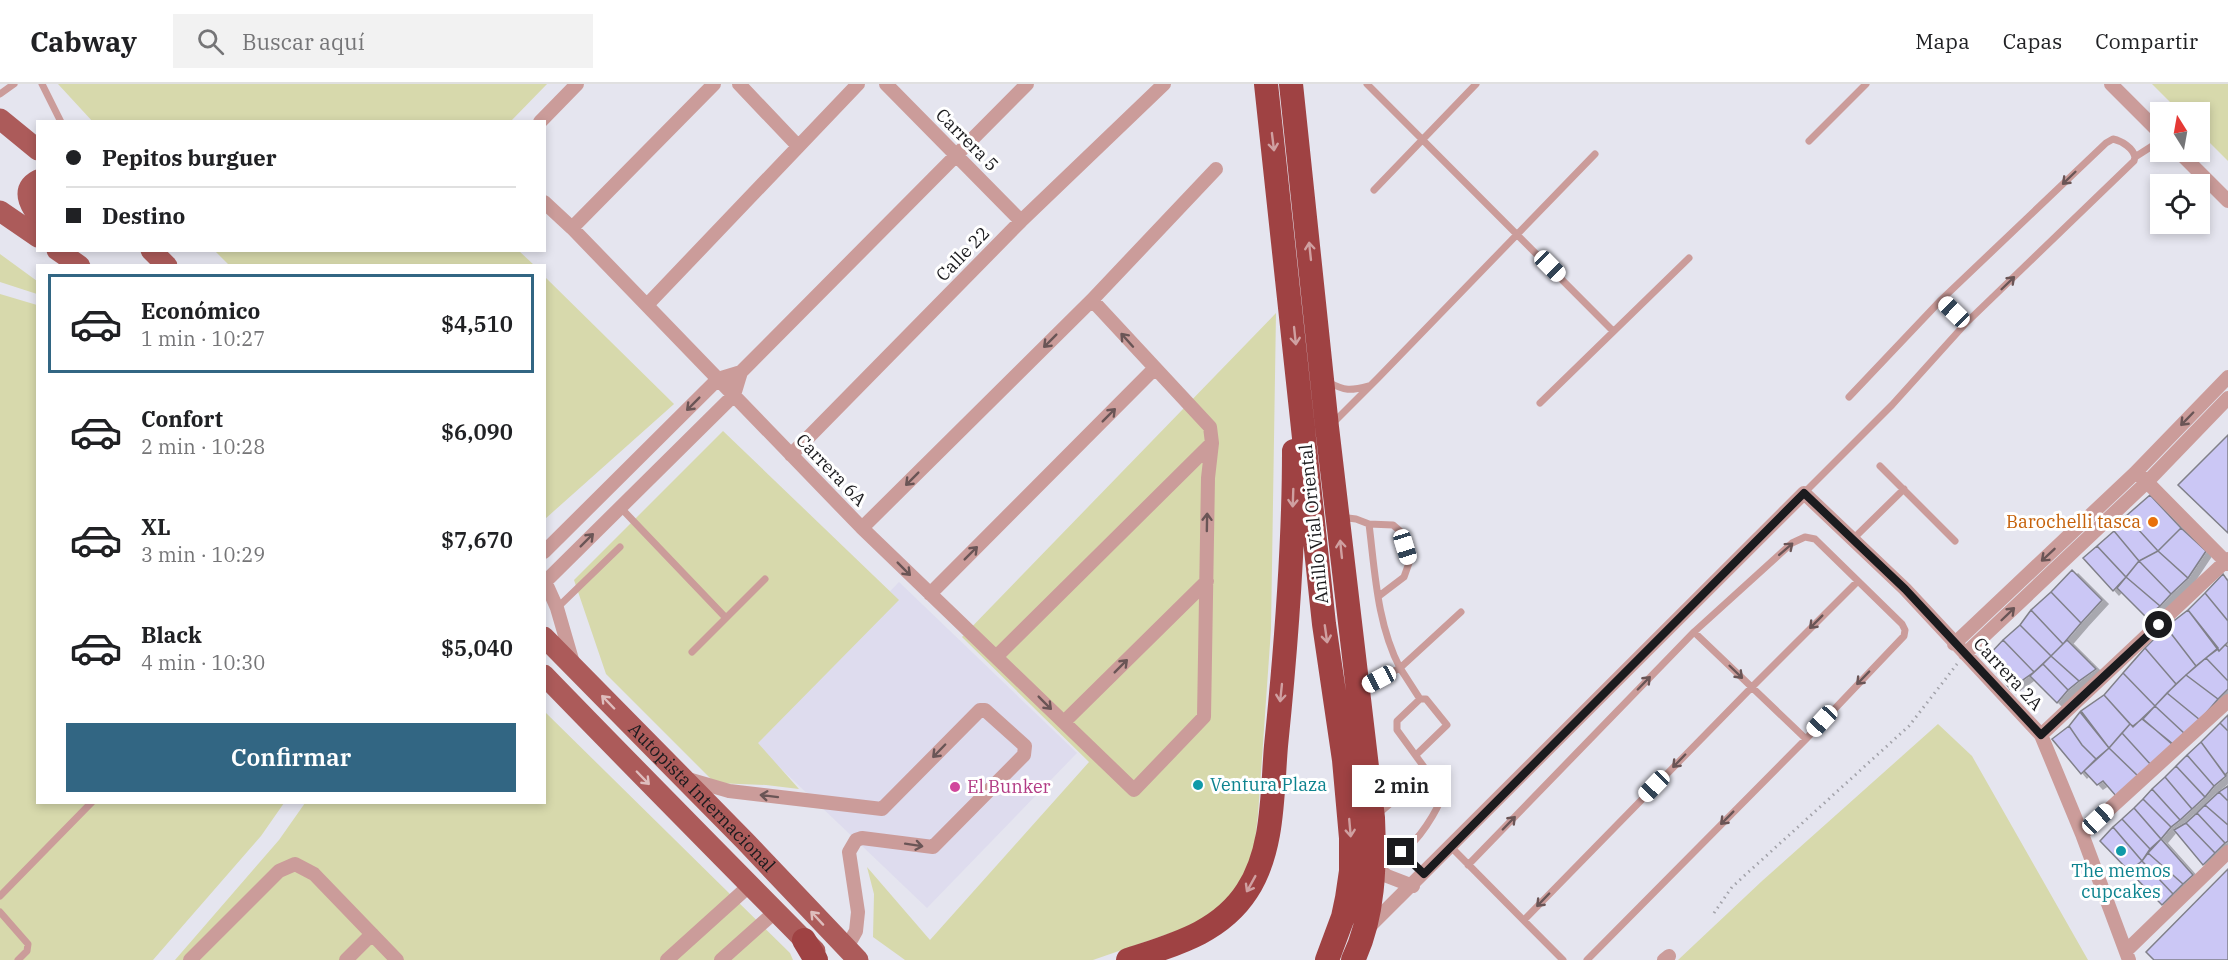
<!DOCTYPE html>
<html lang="es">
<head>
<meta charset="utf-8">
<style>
  :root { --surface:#fff; --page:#f2f2f2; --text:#202124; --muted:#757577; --line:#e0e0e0; --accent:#326683 }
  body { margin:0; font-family:"IBM Plex Serif",serif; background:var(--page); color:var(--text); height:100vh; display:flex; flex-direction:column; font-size:22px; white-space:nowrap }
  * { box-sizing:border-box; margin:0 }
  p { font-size:20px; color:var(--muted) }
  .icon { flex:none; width:33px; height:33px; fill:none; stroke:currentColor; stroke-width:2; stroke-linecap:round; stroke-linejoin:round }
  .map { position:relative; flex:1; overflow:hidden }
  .panel { position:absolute; left:36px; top:180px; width:510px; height:540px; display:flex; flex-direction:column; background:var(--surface); border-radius:0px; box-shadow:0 3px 9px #0003 }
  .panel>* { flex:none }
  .guide { position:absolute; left:36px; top:36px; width:510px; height:132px; border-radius:0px; box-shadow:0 3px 9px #0003; display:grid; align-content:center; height:132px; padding:0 30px; background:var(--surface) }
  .needle { width:39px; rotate:349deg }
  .tools { position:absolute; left:2150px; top:18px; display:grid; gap:12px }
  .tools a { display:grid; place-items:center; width:60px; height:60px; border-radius:0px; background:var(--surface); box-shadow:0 3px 9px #0003; font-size:30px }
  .end { position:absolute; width:27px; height:27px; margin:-14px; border:8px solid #1b1b1e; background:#fff; box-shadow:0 0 0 3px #fff }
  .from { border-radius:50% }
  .bubble { position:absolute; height:42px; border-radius:0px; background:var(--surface); box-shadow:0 3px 9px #0003; font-size:20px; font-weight:600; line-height:42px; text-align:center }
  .car { position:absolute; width:18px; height:36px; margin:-18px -9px; border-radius:8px; box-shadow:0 0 4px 2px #0007; background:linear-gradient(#fff 24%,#345 0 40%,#fff 0 76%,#345 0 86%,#fff 0) }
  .guide b { display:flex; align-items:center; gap:21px; height:57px; font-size:22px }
  .guide b+b { border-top:2px solid var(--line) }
  .guide i { width:15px; height:15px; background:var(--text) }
  ul { padding:10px 0 0; list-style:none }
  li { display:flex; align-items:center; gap:18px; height:99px; margin:0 12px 9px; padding:0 18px; border:3px solid transparent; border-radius:0px }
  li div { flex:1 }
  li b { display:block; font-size:22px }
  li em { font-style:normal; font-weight:600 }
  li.on { border-color:var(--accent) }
  li>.icon { width:54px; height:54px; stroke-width:1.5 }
  .cta { display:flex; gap:12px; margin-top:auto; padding:12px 30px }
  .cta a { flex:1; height:69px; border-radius:0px; background:var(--accent); color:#fff; font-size:24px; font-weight:600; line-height:69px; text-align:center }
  header { display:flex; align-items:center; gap:36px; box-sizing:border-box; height:84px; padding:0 30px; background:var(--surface); border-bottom:2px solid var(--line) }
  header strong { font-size:28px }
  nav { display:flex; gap:33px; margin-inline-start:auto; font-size:21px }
  .search { width:420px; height:54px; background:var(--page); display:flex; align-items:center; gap:15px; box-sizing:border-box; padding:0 21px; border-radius:0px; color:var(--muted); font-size:22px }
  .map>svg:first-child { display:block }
</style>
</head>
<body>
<header>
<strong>Cabway</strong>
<div class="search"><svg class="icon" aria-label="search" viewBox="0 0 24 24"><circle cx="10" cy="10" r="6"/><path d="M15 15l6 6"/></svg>Buscar aquí</div>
<nav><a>Mapa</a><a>Capas</a><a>Compartir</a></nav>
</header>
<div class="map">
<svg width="2228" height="876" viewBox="0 0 2228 876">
  <defs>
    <filter id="shadow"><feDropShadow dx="6" dy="4" stdDeviation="0" flood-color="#0004"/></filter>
  </defs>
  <rect width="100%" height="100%" fill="#e5e5ef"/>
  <path fill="#dedcee" d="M899 498 1077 669 927 824 748 653Z"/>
  <path fill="#d7d9ac" d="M58 0H547L511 37 93 38Z
    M2152 0H2228V77L2199 48V28H2180Z
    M519 167 534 181 230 182 215 167Z
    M0 170 37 197V210L0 198Z
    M544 192 674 320 545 435H544Z
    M0 210 37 221 38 718 284 719 261 752 153 876H0Z
    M1276 229 1271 545 1258 731 1251 790 1208 836 1093 876H905L873 853 874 810 867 783 930 856 1089 678 962 553Z
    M723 347 899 516 758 659 799 705 766 701 715 699 606 590 574 496Z
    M545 628 790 869 793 876H175L279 756 305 719 544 718Z
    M1938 640 1972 672 2088 876H1678L1762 797Z"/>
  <path fill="#cbc7f5" stroke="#808089" stroke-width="1.5" filter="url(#shadow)" d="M2228 351V449L2178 401Z
    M2150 411 2181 444 2158 467 2126 432Z
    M2126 432 2158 467 2139 477 2114 447Z
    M2181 444 2206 467 2188 494 2158 467Z
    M2114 447 2139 477 2126 493 2097 462Z
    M2097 462 2126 493 2113 507 2083 474Z
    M2158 467 2188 494 2171 510 2139 477Z
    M2139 477 2171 510 2160 522 2126 493Z
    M2072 486 2102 516 2081 539 2051 508Z
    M2223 490 2228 497V537L2205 509Z
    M2126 493 2160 522 2146 533 2117 504Z
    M2051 508 2081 539 2063 560 2031 526Z
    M2205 509 2228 537V558L2219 567 2188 526Z
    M2031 526 2063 560 2051 572 2020 541Z
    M2188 526 2218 564 2196 582 2166 543Z
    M2020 541 2051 572 2034 588 2003 556Z
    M2166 543 2196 582 2176 600 2145 564Z
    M2003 556 2034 588 2010 605 1986 574Z
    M2067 556 2096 585 2079 597 2051 572Z
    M2225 561 2228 563V597L2206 574 2218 565 2219 567Z
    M2145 564 2176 600 2155 622 2123 589Z
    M2051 572 2079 597 2068 606 2043 580Z
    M2206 574 2228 597V605L2218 615 2186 591Z
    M2043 580 2068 606 2057 619 2030 592Z
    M2123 589 2155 622 2133 643 2104 611Z
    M2186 591 2218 615 2200 636 2167 609Z
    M2167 609 2200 636 2185 650 2155 622Z
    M2104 611 2130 640 2109 664 2081 627Z
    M2155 622 2185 650 2173 661 2143 635Z
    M2080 628 2109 664 2096 675 2082 661 2069 642Z
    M2228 631V647L2220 639Z
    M2142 635 2173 660 2152 682 2122 649 2130 640 2133 642Z
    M2220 639 2228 647V688L2225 691 2201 658Z
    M2069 642 2082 661 2096 675 2081 690 2052 655Z
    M2122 649 2152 682 2140 694 2109 664Z
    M2201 658 2226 692 2214 702 2187 671Z
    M2109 664 2140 694 2117 713 2103 697 2097 701 2084 687Z
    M2187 671 2214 702 2205 713 2176 682Z
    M2176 682 2205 713 2192 725 2165 693Z
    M2165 693 2192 725 2180 736 2152 705Z
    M2228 702V717L2219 708Z
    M2152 705 2180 736 2171 743 2143 715Z
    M2219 708 2228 717V741L2205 721Z
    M2143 715 2171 743 2161 755 2134 724Z
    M2205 721 2228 741V757L2225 759 2197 729Z
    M2134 724 2161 755 2150 765 2122 735Z
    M2197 729 2225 759 2215 769 2186 739Z
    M2122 735 2150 765 2142 777 2113 743Z
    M2186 739 2215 769 2203 781 2174 746Z
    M2113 743 2142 777 2129 787 2100 757Z
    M2161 755 2193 791 2183 800 2148 769Z
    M2148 769 2183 800 2173 810 2142 777Z
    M2142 777 2173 810 2162 821 2129 787Z
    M2228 785V876H2154L2146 868Z"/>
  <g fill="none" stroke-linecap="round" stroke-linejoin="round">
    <path stroke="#a2a2a9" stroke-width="3" stroke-dasharray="1.5 4.5" stroke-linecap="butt" d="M1714 829 1732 803 1909 642 1957 580"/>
    <path stroke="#cb9c9a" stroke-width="7" d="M42 0 61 38
      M1367 0 1613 247
      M0 10 14 0
      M1809 57 1866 0
      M1374 106 1476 0
      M1941 216 1966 239
      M1328 298C1345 307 1350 307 1369 302
      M1849 313 1941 216 2106 59 2113 55C2122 57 2133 64 2135 73
      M1540 319 1689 174
      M1333 339 1378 294 1595 70
      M1880 382 1955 457
      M1804 409 1892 321 1966 239 2134 77 2135 73 2160 57
      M620 423 726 534 765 495
      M1340 433 1356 435 1369 440C1375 488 1377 540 1400 584L1363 603
      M1369 440 1393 441 1400 447 1409 479 1404 493 1379 512
      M1853 455 1904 405
      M557 524 620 463
      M1694 548 1806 655
      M692 568 726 534
      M1420 615 1400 584 1461 528
      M1373 682 1406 705
      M1378 730 1428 687
      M1450 762 1563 876
      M1401 768 1423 789
      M1377 775C1384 773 1395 772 1401 768 1418 759 1438 726 1443 709L1397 646V637L1420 615H1426L1447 641 1417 670
      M1468 781 1694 548 1792 459 1805 453 1815 455 1902 540 1905 546 1904 552 1806 655 1587 876
      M0 812 92 718
      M0 828 28 860 27 867 18 876
      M1524 836 1752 603 1858 497"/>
    <path stroke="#cb9c9a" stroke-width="14" d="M739 0 797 61
      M886 0 1021 137
      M2111 0 2160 49
      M540 38 577 0
      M2179 68 2228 117
      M544 118 572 144 862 444 1134 706 1204 633 1208 394 1212 359 1210 343 1092 216
      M572 144 714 0
      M647 221 858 0
      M791 371 1021 137 1164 0
      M2142 393 2228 480
      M862 444 1092 216 1216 85
      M544 468 718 295 741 288 1027 0
      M544 495 557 524 573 579
      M546 497 734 311 741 288
      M930 510 1154 285
      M1954 560 2135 389 2228 293
      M1965 570 2148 397 2228 314
      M997 572 1212 359
      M1064 638 1207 497
      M2041 651 2228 475
      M688 695 729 707 882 725 980 626H985L1025 662 1024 671 933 763 862 754 856 756 849 768 858 828 856 847 846 865
      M2082 750 2228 617
      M1374 782 1387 792 1413 802
      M1367 845 1804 409 1905 505 2041 651 2082 750 2129 876
      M2126 867 2228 768
      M190 876 279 787 295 780 314 790 397 876
      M346 876 372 850
      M667 876 749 802
      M721 876 776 827
      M1664 876 1669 872"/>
    <g stroke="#ac5b5a" stroke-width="21">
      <path d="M0 35 38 66"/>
      <path d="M38 96C21 105 29 120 38 132"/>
      <path d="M0 127 38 153"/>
      <path d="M57 166 80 182"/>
      <path d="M151 166 167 182"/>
      <path id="s1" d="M544 553 745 757 858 876"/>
      <path d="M544 591C634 684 724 775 815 867"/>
    </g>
    <path stroke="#9f4243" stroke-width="24" d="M1266 0 1324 540 1344 676 1351 754V787L1347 814 1343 833 1327 876
      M1291 0 1327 343 1373 734C1375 781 1374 833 1353 876
      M804 856 816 876
      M1128 876C1173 861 1220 849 1247 807 1274 766 1272 709 1276 662 1286 564 1294 466 1294 367"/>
  </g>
  <defs><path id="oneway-shaft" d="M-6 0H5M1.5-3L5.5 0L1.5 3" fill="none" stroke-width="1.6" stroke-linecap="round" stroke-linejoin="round" transform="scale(1.5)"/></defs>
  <g stroke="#cfa0a1">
    <use href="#oneway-shaft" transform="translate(1273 58) rotate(83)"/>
    <use href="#oneway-shaft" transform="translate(1310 167) rotate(-96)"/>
    <use href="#oneway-shaft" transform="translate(1295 252) rotate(84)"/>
    <use href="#oneway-shaft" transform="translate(1293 414) rotate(92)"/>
    <use href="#oneway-shaft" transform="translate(1341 465) rotate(-96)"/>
    <use href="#oneway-shaft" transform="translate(1326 550) rotate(82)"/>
    <use href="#oneway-shaft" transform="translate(1281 609) rotate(96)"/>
    <use href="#oneway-shaft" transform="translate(1350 744) rotate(85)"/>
    <use href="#oneway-shaft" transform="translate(1251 800) rotate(119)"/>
  </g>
  <g stroke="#6a5556">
    <use href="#oneway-shaft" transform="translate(2069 94) rotate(136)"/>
    <use href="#oneway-shaft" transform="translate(2008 199) rotate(-44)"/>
    <use href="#oneway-shaft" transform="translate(1127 256) rotate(-132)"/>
    <use href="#oneway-shaft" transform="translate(1050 257) rotate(135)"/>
    <use href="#oneway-shaft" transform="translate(693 320) rotate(135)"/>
    <use href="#oneway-shaft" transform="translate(1109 331) rotate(-45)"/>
    <use href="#oneway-shaft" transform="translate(2187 335) rotate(134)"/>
    <use href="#oneway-shaft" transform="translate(912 395) rotate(135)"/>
    <use href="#oneway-shaft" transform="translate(1207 438) rotate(-89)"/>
    <use href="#oneway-shaft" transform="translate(587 456) rotate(-45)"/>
    <use href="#oneway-shaft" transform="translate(1786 465) rotate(-41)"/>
    <use href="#oneway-shaft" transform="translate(971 469) rotate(-45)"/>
    <use href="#oneway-shaft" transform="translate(2048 471) rotate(137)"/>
    <use href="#oneway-shaft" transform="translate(904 485) rotate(45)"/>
    <use href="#oneway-shaft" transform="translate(2008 530) rotate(-44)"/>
    <use href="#oneway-shaft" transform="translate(1816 538) rotate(135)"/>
    <use href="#oneway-shaft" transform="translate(1121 582) rotate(-45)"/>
    <use href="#oneway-shaft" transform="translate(1736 588) rotate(44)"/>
    <use href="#oneway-shaft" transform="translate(1863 594) rotate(134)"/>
    <use href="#oneway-shaft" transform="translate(1644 599) rotate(-46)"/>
    <use href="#oneway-shaft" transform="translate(1045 619) rotate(45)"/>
    <use href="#oneway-shaft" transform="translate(939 667) rotate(134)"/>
    <use href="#oneway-shaft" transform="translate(1679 677) rotate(134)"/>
    <use href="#oneway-shaft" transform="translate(769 712) rotate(-173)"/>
    <use href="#oneway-shaft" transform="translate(1727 734) rotate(135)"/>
    <use href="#oneway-shaft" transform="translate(1509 739) rotate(-46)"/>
    <use href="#oneway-shaft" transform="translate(914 761) rotate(9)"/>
    <use href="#oneway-shaft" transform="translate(1543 816) rotate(134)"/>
  </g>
  <g stroke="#debdbd">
    <use href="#oneway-shaft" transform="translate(608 618) rotate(-134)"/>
    <use href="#oneway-shaft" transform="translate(643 694) rotate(46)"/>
    <use href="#oneway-shaft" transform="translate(817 834) rotate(-133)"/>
  </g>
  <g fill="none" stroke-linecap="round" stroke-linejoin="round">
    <path stroke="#1b1b1e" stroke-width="8" d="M1401 768 1424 790 1804 409 1905 505 2041 651 2159 541"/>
  </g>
  <circle fill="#e8710a" stroke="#fff" stroke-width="2" cx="2153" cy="438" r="6"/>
  <g fill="#0f9aa8" stroke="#fff" stroke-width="2">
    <circle cx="1198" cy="701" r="6"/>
    <circle cx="2121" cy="767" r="6"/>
  </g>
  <circle fill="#d1479c" stroke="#fff" stroke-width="2" cx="955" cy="703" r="6"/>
  <g text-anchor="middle" stroke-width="6" stroke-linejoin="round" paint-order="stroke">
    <g font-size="18" fill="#1b1b1e" stroke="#fff">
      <text transform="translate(967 56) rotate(45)" y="6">Carrera 5</text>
      <text transform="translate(963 170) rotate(-46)" y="6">Calle 22</text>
      <text transform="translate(831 386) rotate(46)" y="6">Carrera 6A</text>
      <text transform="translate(1314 440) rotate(-96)" y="6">Anillo Vial Oriental</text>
      <text transform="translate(2008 590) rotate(47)" y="6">Carrera 2A</text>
      <text dy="6" stroke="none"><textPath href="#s1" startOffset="225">Autopista Internacional</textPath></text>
    </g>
    <g font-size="18" fill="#c56008" stroke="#fff" text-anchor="end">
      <text x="2141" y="444">Barochelli tasca</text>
    </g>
    <g font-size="18" fill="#0d838f" stroke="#fff" text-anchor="start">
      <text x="1210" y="707">Ventura Plaza</text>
      <text x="2121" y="793" text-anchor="middle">The memos<tspan x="2121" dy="21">cupcakes</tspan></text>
    </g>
    <g font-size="18" fill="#b23c85" stroke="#fff" text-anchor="start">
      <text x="967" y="709">El Bunker</text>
    </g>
  </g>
</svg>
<div class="tools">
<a><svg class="needle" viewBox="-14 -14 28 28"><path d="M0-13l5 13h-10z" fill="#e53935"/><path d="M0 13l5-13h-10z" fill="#757577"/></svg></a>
<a><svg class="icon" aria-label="locate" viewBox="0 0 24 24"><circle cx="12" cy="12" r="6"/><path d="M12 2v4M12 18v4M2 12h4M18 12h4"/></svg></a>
</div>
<i class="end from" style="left:2159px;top:541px"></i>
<i class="end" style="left:1401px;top:768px"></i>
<div class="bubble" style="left:1352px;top:681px;width:99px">2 min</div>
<i class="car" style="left:1550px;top:182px;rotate:135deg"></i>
<i class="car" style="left:1954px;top:228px;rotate:314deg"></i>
<i class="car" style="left:1405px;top:463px;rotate:163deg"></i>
<i class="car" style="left:1379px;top:595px;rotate:242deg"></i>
<i class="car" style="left:1822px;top:637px;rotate:223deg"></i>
<i class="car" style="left:1654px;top:702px;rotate:224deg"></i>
<i class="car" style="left:2098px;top:735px;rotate:47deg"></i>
<div class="guide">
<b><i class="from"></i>Pepitos burguer</b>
<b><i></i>Destino</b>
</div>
<section class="panel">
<ul>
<li class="on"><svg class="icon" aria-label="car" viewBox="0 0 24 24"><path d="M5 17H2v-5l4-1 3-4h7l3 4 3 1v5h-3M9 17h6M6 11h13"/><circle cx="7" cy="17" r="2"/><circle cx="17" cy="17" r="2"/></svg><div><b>Económico</b><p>1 min · 10:27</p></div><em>$4,510</em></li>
<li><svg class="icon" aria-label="car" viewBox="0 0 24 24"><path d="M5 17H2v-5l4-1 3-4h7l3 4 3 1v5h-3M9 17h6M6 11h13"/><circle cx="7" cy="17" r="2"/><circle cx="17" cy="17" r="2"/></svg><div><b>Confort</b><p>2 min · 10:28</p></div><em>$6,090</em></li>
<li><svg class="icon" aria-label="car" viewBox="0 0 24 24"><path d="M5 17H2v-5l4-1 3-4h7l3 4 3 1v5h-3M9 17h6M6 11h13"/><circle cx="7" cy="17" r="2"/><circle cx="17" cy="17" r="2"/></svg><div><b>XL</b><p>3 min · 10:29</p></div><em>$7,670</em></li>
<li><svg class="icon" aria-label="car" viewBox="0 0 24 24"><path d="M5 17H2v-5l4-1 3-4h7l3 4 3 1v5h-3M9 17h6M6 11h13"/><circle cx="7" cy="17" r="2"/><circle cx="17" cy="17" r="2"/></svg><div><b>Black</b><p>4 min · 10:30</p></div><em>$5,040</em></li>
</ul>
<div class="cta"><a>Confirmar</a></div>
</section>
</div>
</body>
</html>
